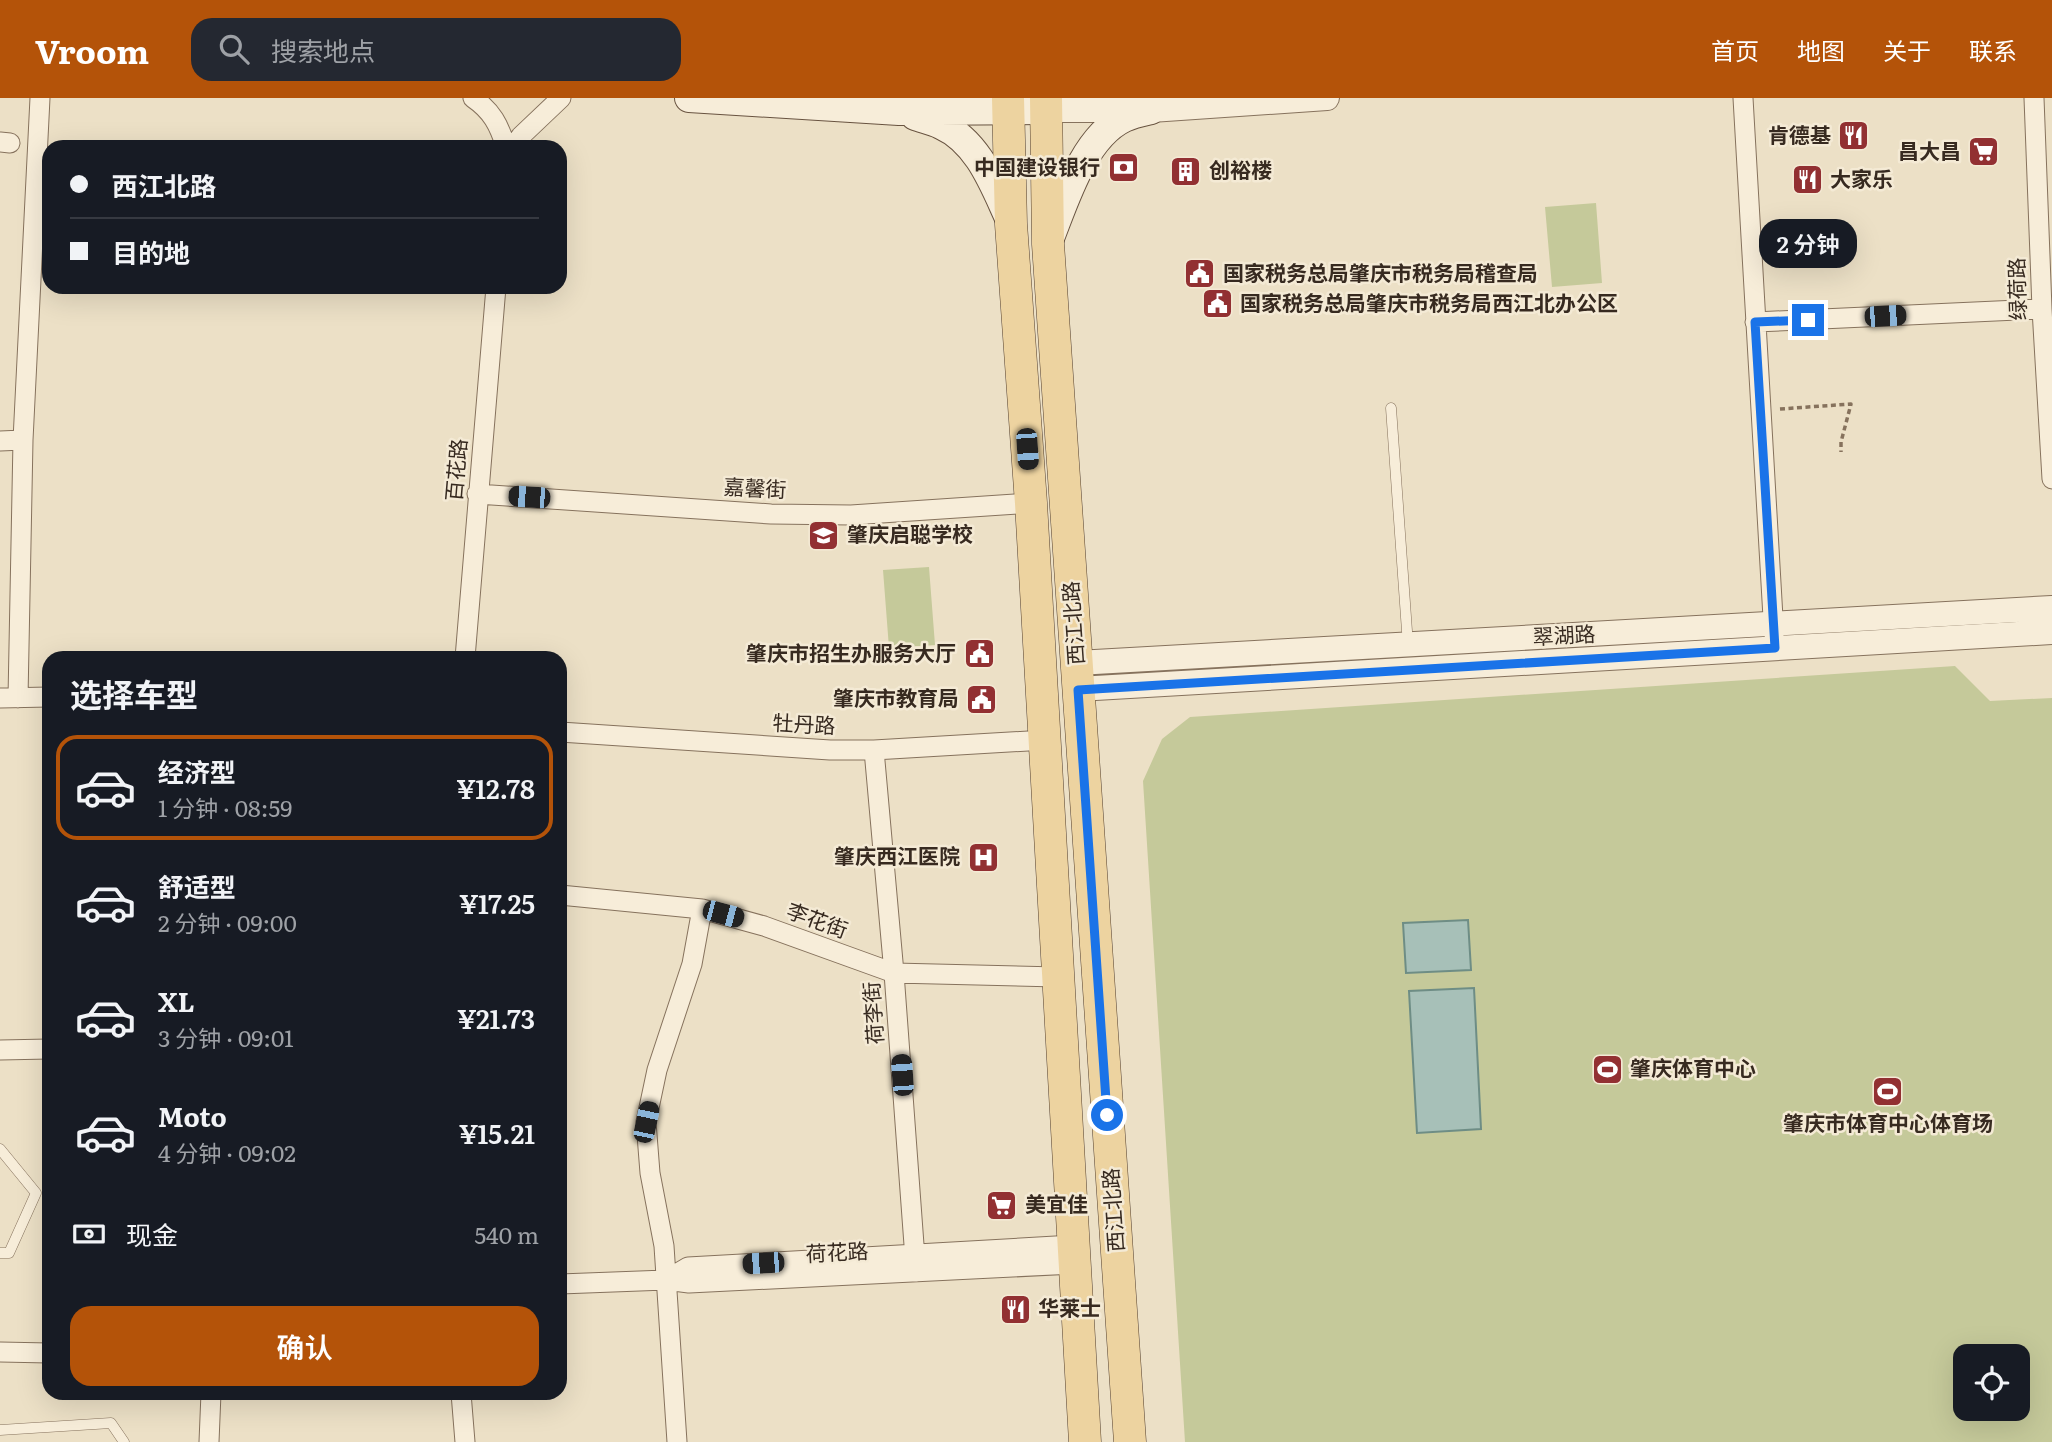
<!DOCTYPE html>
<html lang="zh">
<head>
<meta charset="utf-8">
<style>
  :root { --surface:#171b24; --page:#242831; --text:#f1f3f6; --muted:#9ea1a6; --line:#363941; --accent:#b45309 }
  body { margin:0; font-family:Literata,"Noto Sans SC",serif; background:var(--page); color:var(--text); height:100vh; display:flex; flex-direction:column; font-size:26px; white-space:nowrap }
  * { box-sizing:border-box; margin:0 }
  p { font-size:23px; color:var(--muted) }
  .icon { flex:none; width:38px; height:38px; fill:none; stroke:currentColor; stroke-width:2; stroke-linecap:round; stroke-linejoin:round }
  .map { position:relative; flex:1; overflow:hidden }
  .details { position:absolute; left:42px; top:553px; width:525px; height:749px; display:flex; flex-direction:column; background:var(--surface); border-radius:21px; box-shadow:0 7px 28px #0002 }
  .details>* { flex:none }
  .top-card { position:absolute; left:42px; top:42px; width:525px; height:154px; border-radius:21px; box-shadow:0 7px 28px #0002; display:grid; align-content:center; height:154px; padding:0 28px; background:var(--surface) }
  .controls { position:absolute; left:1953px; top:1246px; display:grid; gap:14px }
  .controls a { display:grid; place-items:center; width:77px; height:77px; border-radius:14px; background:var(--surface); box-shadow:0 7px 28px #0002; font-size:35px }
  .end { position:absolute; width:32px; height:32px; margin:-16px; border:9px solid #1a73e8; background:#fff; box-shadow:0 0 0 4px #fff }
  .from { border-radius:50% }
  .bubble { position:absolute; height:49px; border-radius:21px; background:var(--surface); box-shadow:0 7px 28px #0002; font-size:23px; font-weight:600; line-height:49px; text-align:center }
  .car { position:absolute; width:21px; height:42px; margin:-21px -10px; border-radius:9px; box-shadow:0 0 5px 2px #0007; background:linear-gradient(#222 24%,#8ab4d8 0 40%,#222 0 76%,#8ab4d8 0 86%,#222 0) }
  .top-card b { display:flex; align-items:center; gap:24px; height:66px; font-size:26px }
  .top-card b+b { border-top:2px solid var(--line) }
  .top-card i { width:18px; height:18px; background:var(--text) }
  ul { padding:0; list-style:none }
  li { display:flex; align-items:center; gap:21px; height:105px; margin:0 14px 10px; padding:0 14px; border:4px solid transparent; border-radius:21px }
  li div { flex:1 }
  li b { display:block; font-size:26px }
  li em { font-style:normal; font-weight:600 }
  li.on { border-color:var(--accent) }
  li>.icon { width:63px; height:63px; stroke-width:1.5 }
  h2 { padding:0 28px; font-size:32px; line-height:84px }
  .pay { display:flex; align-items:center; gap:18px; height:77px; padding:0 28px; font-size:26px }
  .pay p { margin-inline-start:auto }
  .button { display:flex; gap:14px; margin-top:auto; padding:14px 28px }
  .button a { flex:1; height:80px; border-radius:21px; background:var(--accent); color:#fff; font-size:28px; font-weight:600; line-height:80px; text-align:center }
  header { display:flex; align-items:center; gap:42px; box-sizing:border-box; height:98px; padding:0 35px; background:var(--accent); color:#fff }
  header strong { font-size:33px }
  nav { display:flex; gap:38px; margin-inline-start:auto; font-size:24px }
  .search { width:490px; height:63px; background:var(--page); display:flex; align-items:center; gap:18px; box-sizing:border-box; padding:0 24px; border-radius:21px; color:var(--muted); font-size:26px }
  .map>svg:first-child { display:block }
</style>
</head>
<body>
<header>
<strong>Vroom</strong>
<div class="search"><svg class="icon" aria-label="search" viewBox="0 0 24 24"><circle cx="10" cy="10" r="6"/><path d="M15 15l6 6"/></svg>搜索地点</div>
<nav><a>首页</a><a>地图</a><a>关于</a><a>联系</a></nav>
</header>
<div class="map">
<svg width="2052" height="1344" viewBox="0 0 2052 1344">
  <rect width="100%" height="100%" fill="#ece0c6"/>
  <path fill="#c5c99a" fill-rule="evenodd" d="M1596 105 1602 185 1552 189 1545 109Z
    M929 469 935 547 889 550 883 472Z
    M1955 568 1990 603 2052 600V1344H1185L1143 683 1162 641 1190 619ZM1965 1258H2018V1311H1965Z"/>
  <path fill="#a7c0b8" stroke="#6e8d85" stroke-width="2" d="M1468 822 1471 872 1406 875 1403 825Z
    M1474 890 1481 1031 1417 1035 1409 893Z"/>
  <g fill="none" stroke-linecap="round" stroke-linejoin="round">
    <defs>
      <path id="service" d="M1391 310 1408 547
        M0 1051 36 1095
        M0 1155H9L36 1095
        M0 1332 111 1325 124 1344"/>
      <path id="minor" d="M473 0C492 13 499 27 506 49
        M1743 0 1774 537
        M2034 0 2042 211 2052 381
        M0 44 10 45
        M513 49 521 38 561 0
        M1755 224 2042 211
        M0 343 23 342
        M477 396 771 416 851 417 1031 405
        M465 560 496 189
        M0 600 49 599
        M18 600 23 342 40 0
        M560 634 830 652H874L1045 642
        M874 652 894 875 916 1174
        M560 797 702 811 764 828 894 875 1058 879
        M0 952 49 951
        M666 1182 688 1169 1073 1147
        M560 1186 666 1182 689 1185 1074 1166
        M0 1254 49 1255
        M461 1295 465 1344
        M209 1344 211 1295
        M677 1344 664 1148 650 1075 646 1024 657 972 692 866 702 811"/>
      <path id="tertiary" d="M1046 12H1151L1327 0
        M1077 565 2052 510
        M1078 591 2052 534"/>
      <path id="secondary" d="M689 0 899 13 1046 12
        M915 18C923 21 933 23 941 27 979 44 994 88 1010 122
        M1050 140C1065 102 1084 39 1124 20 1132 16 1142 14 1151 12"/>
      <path id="primary" d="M1008 0 1011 126 1031 405 1085 1344
        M1046 0 1048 146 1130 1344"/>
    </defs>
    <use href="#service" stroke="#86725d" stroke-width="11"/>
    <use href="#minor" stroke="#86725d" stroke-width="21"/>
    <use href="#tertiary" stroke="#86725d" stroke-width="26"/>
    <use href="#secondary" stroke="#685340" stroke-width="30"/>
    <use href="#primary" stroke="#544030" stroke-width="33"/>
    <path stroke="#86725d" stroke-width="3.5" stroke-dasharray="5 3.5" stroke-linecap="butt" d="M1780 311 1851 306 1841 344V354"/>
    <use href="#service" stroke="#f7edd9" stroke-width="10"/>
    <use href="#minor" stroke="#f7edd9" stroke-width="19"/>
    <use href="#tertiary" stroke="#f7edd9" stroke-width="24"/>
    <use href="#secondary" stroke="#f7edd9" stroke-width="28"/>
    <use href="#primary" stroke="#edd3a0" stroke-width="32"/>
  </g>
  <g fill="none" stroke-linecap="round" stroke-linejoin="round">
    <path stroke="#1a73e8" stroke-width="9" d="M1107 1017 1078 592 1775 550 1755 224 1808 222"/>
  </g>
  <defs>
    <symbol id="restaurant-square" viewBox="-11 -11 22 22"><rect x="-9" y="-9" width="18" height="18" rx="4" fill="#923032" stroke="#f4ead5"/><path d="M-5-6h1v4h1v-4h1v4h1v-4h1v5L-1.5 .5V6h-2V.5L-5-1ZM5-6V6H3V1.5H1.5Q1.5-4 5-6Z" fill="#fff"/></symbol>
    <symbol id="supermarket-square" viewBox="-11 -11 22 22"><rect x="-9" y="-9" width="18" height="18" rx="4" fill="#923032" stroke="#f4ead5"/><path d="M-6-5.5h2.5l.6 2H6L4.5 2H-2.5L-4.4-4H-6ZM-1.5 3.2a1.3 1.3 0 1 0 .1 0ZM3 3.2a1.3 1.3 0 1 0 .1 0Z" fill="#fff"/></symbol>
    <symbol id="bank-square" viewBox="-11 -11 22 22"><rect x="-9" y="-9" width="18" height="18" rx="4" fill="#923032" stroke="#f4ead5"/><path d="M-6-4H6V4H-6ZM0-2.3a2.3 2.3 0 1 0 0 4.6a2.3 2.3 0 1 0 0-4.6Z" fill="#fff"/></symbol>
    <symbol id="building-square" viewBox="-11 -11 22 22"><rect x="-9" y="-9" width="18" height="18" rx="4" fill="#923032" stroke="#f4ead5"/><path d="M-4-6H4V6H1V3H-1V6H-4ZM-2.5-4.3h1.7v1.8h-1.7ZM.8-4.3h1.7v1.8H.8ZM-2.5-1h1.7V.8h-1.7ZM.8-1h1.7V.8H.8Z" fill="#fff"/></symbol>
    <symbol id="civic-square" viewBox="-11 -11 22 22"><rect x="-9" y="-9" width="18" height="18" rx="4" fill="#923032" stroke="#f4ead5"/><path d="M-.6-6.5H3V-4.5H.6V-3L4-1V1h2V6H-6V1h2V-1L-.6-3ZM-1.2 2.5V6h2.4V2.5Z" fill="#fff"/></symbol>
    <symbol id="school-square" viewBox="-11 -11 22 22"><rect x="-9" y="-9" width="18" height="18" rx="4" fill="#923032" stroke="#f4ead5"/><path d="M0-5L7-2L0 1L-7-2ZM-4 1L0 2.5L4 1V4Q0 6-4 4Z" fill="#fff"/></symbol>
    <symbol id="hospital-square" viewBox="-11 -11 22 22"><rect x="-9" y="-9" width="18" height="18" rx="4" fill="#923032" stroke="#f4ead5"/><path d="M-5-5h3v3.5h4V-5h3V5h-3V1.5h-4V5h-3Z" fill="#fff"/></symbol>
    <symbol id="stadium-square" viewBox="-11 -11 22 22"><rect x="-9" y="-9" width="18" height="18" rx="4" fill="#923032" stroke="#f4ead5"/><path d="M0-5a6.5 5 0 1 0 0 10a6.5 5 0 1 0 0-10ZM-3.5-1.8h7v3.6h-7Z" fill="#fff"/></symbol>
  </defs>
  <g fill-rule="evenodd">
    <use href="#restaurant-square" x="1836" y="20" width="35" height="35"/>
    <use href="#supermarket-square" x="1966" y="36" width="35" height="35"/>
    <use href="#bank-square" x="1106" y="52" width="35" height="35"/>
    <use href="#building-square" x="1168" y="56" width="35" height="35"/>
    <use href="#restaurant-square" x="1790" y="64" width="35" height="35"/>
    <use href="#civic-square" x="1182" y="158" width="35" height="35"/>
    <use href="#civic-square" x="1200" y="188" width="35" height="35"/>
    <use href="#school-square" x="806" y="420" width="35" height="35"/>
    <use href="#civic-square" x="962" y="538" width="35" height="35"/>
    <use href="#civic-square" x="964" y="584" width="35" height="35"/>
    <use href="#hospital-square" x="966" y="742" width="35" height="35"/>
    <use href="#stadium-square" x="1590" y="954" width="35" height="35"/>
    <use href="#stadium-square" x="1870" y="976" width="35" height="35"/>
    <use href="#supermarket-square" x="984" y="1090" width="35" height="35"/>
    <use href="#restaurant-square" x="998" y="1194" width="35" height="35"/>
  </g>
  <g text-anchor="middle" stroke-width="5" stroke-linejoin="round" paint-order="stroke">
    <g font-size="21" font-weight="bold" fill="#372a20" stroke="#f4ead5" text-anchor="start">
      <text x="1831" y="45" text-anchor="end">肯德基</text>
      <text x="1961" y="61" text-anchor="end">昌大昌</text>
      <text x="1100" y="77" text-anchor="end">中国建设银行</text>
      <text x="1209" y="80">创裕楼</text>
      <text x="1830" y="89">大家乐</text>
      <text x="1223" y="183">国家税务总局肇庆市税务局稽查局</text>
      <text x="1240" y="213">国家税务总局肇庆市税务局西江北办公区</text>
      <text x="847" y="444">肇庆启聪学校</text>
      <text x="956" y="563" text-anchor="end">肇庆市招生办服务大厅</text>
      <text x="959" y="608" text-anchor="end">肇庆市教育局</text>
      <text x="960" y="766" text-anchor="end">肇庆西江医院</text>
      <text x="1630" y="978">肇庆体育中心</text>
      <text x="1888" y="1033" text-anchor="middle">肇庆市体育中心体育场</text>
      <text x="1025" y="1114">美宜佳</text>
      <text x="1038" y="1218">华莱士</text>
    </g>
    <g font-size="21" fill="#372a20" stroke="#f4ead5">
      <text transform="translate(2018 191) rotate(-92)" y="7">绿荷路</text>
      <text transform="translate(457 372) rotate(-85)" y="7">百花路</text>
      <text transform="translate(755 391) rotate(3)" y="7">嘉馨街</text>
      <text transform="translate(1074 525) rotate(-94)" y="7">西江北路</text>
      <text transform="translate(1564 538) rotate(-3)" y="7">翠湖路</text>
      <text transform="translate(804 627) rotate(3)" y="7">牡丹路</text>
      <text transform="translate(817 823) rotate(20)" y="7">李花街</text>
      <text transform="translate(874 915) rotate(-94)" y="7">荷李街</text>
      <text transform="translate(1114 1112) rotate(-94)" y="7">西江北路</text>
      <text transform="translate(837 1155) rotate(-3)" y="7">荷花路</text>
    </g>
  </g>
</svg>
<div class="controls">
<a><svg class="icon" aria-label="locate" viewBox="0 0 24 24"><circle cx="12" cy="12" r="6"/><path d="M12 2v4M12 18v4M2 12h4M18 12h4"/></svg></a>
</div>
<i class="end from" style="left:1107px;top:1017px"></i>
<i class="end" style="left:1808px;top:222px"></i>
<div class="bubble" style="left:1759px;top:121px;width:98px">2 分钟</div>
<i class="car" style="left:1885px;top:218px;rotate:87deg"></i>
<i class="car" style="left:1027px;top:351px;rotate:176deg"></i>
<i class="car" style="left:529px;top:399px;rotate:274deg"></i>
<i class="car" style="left:723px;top:816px;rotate:105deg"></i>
<i class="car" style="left:902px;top:977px;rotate:356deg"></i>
<i class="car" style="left:646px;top:1024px;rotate:12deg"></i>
<i class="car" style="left:763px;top:1165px;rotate:267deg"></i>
<div class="top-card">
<b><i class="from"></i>西江北路</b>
<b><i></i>目的地</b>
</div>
<section class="details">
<h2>选择车型</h2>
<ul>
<li class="on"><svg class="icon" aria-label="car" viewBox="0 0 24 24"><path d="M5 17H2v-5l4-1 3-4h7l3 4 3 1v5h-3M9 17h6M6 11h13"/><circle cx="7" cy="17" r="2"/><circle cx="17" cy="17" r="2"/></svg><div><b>经济型</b><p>1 分钟 · 08:59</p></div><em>¥12.78</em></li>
<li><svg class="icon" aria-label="car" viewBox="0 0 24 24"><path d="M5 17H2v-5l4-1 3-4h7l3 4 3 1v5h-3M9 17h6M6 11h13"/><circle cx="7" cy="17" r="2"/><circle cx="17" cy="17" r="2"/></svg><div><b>舒适型</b><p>2 分钟 · 09:00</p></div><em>¥17.25</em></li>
<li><svg class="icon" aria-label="car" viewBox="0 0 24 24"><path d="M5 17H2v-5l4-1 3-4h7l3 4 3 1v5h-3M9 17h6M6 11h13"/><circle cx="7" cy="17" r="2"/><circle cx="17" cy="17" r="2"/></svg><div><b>XL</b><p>3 分钟 · 09:01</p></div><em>¥21.73</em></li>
<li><svg class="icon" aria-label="car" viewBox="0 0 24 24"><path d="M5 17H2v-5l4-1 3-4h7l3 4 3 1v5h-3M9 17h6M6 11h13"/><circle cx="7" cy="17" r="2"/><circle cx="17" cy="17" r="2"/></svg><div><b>Moto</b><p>4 分钟 · 09:02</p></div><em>¥15.21</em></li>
</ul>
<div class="pay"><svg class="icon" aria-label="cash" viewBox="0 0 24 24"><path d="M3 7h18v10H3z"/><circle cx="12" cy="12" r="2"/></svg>现金<p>540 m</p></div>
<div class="button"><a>确认</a></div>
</section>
</div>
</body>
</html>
